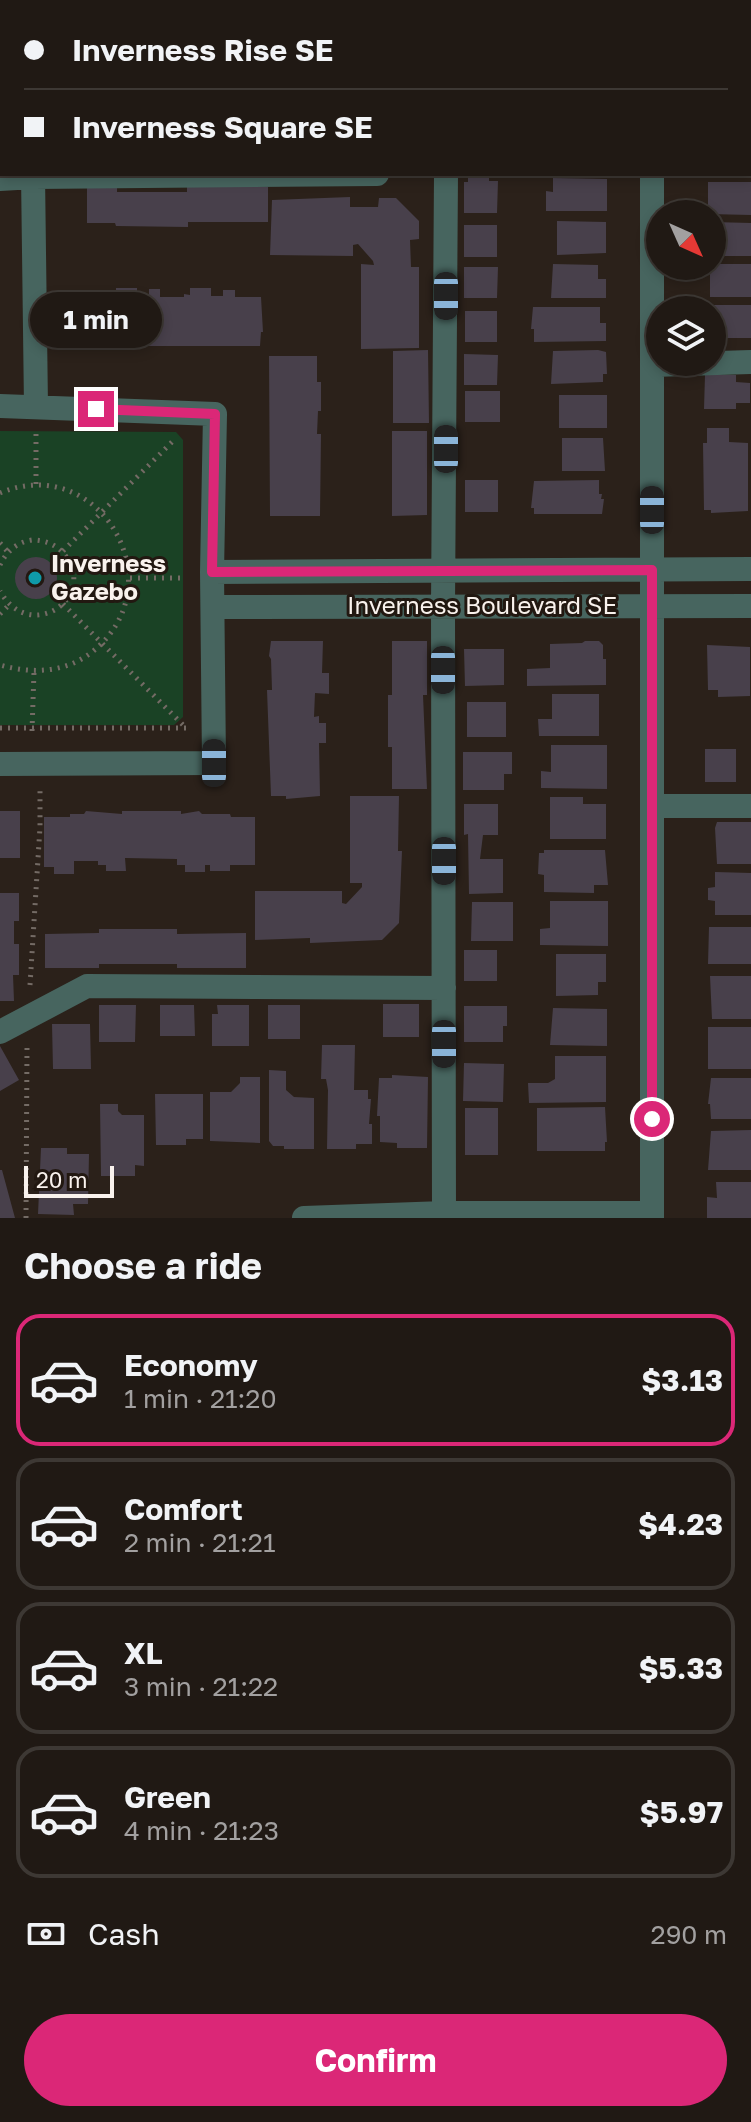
<!DOCTYPE html>
<html lang="en">
<head>
<meta charset="utf-8">
<style>
  :root { --surface:#201914; --page:#28221d; --text:#f1f3f6; --muted:#a2a0a0; --line:#3d3834; --accent:#db2777 }
  body { margin:0; font-family:"Golos Text",sans-serif; background:var(--page); color:var(--text); height:100vh; display:flex; flex-direction:column; font-size:30px; white-space:nowrap }
  * { box-sizing:border-box; margin:0 }
  p { font-size:26px; color:var(--muted) }
  .icon { flex:none; width:44px; height:44px; fill:none; stroke:currentColor; stroke-width:2; stroke-linecap:round; stroke-linejoin:round }
  .map { position:relative; height:1218px; overflow:hidden }
  .sheet { display:flex; flex-direction:column; background:var(--surface); flex:1 }
  .sheet>* { flex:none }
  .banner { position:absolute; left:0px; top:0px; width:752px; height:176px; box-shadow:0 4px 12px #0003,0 0 0 2px var(--line); display:grid; align-content:center; height:176px; padding:0 24px; background:var(--surface) }
  .needle { width:52px; rotate:135deg }
  .buttons { position:absolute; left:646px; top:200px; display:grid; gap:16px }
  .buttons a { display:grid; place-items:center; width:80px; height:80px; border-radius:50%; background:var(--surface); box-shadow:0 4px 12px #0003,0 0 0 2px var(--line); font-size:40px }
  .scale { position:absolute; left:24px; bottom:20px; width:90px; box-sizing:border-box; padding-left:8px; border:4px solid #f9f2ed; border-top:0; font-size:22px; line-height:28px; white-space:nowrap; color:#f9f2ed; -webkit-text-stroke:6px #221811; paint-order:stroke }
  .end { position:absolute; width:36px; height:36px; margin:-18px; border:10px solid #db2777; background:#fff; box-shadow:0 0 0 4px #fff }
  .from { border-radius:50% }
  .bubble { position:absolute; height:56px; border-radius:28px; background:var(--surface); box-shadow:0 4px 12px #0003,0 0 0 2px var(--line); font-size:26px; font-weight:700; line-height:56px; text-align:center }
  .car { position:absolute; width:24px; height:48px; margin:-24px -12px; border-radius:10px; box-shadow:0 0 6px 2px #0007; background:linear-gradient(#222 24%,#8ab4d8 0 40%,#222 0 76%,#8ab4d8 0 86%,#222 0) }
  .banner b { display:flex; align-items:center; gap:28px; height:76px; font-size:30px }
  .banner b+b { border-top:2px solid var(--line) }
  .banner i { width:20px; height:20px; background:var(--text) }
  ul { padding:0; list-style:none }
  li { display:flex; align-items:center; gap:24px; height:132px; margin:0 16px 12px; padding:0 8px; border:4px solid var(--line); border-radius:24px }
  li div { flex:1 }
  li b { display:block; font-size:30px }
  li em { font-style:normal; font-weight:700 }
  li.on { border-color:var(--accent) }
  li>.icon { width:72px; height:72px; stroke-width:1.5 }
  h2 { padding:0 24px; font-size:36px; line-height:96px }
  .pay { display:flex; align-items:center; gap:20px; height:88px; padding:0 24px; font-size:30px }
  .pay p { margin-inline-start:auto }
  .primary-button { display:flex; gap:16px; margin-top:auto; padding:16px 24px }
  .primary-button a { flex:1; height:92px; border-radius:48px; background:var(--accent); color:#fff; font-size:32px; font-weight:700; line-height:92px; text-align:center }
  .map>svg:first-child { display:block }
</style>
</head>
<body>
<div class="map">
<svg width="751" height="1218" viewBox="0 0 751 1218">
  <rect width="100%" height="100%" fill="#2b211a"/>
  <path fill="#1a4225" d="M0 431 176 432 183 440V717L174 725H0Z"/>
  <path fill="#48404b" d="M468 174H489V181H498L497 213H464V182H468Z
    M553 178 607 179V211H546V191L553 192Z
    M708 182H751V215L708 214Z
    M187 186 268 187V222H188V227L116 226 115 223H87V188H117V192H187Z
    M350 197V207H378L379 198H396L419 221V239L410 240 411 267H419V348L361 349V264L374 265 373 261 358 244 353 245V256L270 255 272 200Z
    M557 221 606 222V253L557 255Z
    M712 222 751 223V256H712Z
    M464 225H497V257H464Z
    M553 264 598 265V279H606V298H551Z
    M712 264H751V297H710V266Z
    M464 267H498L497 298H464Z
    M116 288H137V295H149V289H160V297H184V294L190 295V288H211V296H223V290H235V297H261L263 332H261L260 346H83V294L116 295Z
    M711 305H751V338H712Z
    M533 307H600V323H606V341L534 342V329H531Z
    M465 311H497V342H465Z
    M428 350 429 423H393V351Z
    M598 350 606 352 607 374H603V382L551 384 553 351Z
    M464 354 498 355 497 385H464Z
    M269 356H317V382H321V411H318L317 434H321L320 516H270Z
    M705 375H736V382L750 383V403H736V409H704Z
    M465 391H500V422H465Z
    M559 395H607V428H559Z
    M707 428H729V442L748 443V511L711 513V510H704L703 443H707Z
    M392 431H427V515L392 516Z
    M562 438H603L605 471H562Z
    M465 480H498V512H465Z
    M599 480V494H602L601 499H604L602 514H534V508H531L534 481Z
    M15 578a21 21 0 1 1 42 0a21 21 0 1 1-42 0Z
    M271 641H323L322 673H329V694L315 693 314 717 319 716V723H326V743H319L320 796 286 799V796H271L267 690H272L271 659 269 656Z
    M392 641H427V695H423L427 789H392V747H388V695H392Z
    M585 641H599L603 645V659H606V685L527 686V669L550 668V644L582 643Z
    M707 645 750 647V696L718 697V690H708Z
    M464 649H504V685L465 686Z
    M552 694H599V736H539L538 719H552Z
    M467 702H506V737H467Z
    M551 745H607V789L541 788V771L551 772Z
    M705 749H736V782H705Z
    M463 752H512V774H504V790H463Z
    M350 796H399L398 851H402L399 923 382 940 310 943V938L255 940V891H342V903L346 904 362 887V883H350Z
    M550 797H583V804H606V839H550Z
    M464 804H498V835H483L480 859H503V893L469 894 468 834 464 835Z
    M0 811H20V858H0Z
    M86 811 122 814V811H181V814L199 811 202 814H230L231 817H255V865H230V871H210V865H205V872H185V865H177V859L125 858 126 871H106V865H98V861H74V874H54V867H44V817H70V814H84Z
    M717 822H751V864H717L715 828Z
    M544 850H605L608 885H594V893L544 892V875L538 874 539 853H544Z
    M715 872 751 873V915H715V901L708 900V888L715 887Z
    M0 893H19V921H14V944H19V975H13L14 1001H0Z
    M550 901H608V946L540 945V929L550 928Z
    M472 902H513V941H471Z
    M709 927H751V964H708Z
    M99 929H177V934L246 933V968H177V964H99V968H45V934L99 933Z
    M464 950H497V981H464Z
    M556 954H606V982H598V995L556 996Z
    M710 976H751V1019H712Z
    M383 1004H419V1037H383Z
    M99 1005H136L135 1042H99Z
    M160 1005H194L195 1036H160Z
    M217 1005H249V1046H212V1014H218Z
    M268 1005H300V1039H268Z
    M464 1006H507V1026H503V1042H464Z
    M553 1008 607 1009V1046L550 1045Z
    M52 1024H90L91 1069H53Z
    M708 1027H751V1069H708Z
    M322 1045H355L354 1090H368V1099H371L369 1124H372V1144H356V1149H327L328 1090 326 1079H321Z
    M0 1046 19 1080 0 1091Z
    M555 1056H606V1102L529 1103 528 1083H548L555 1079Z
    M464 1063 504 1064 503 1102 463 1101Z
    M269 1070 286 1071V1090L294 1097 314 1098V1149H284V1146H273L269 1141Z
    M392 1075 428 1077 427 1148H397V1143L380 1142V1116H377L379 1078H392Z
    M240 1077H260V1143L210 1141V1092H231L240 1083Z
    M711 1078H751V1119H711L710 1104H708Z
    M155 1094H203V1139H186V1145H156Z
    M100 1104H118V1111L122 1115H144V1166L135 1165V1176H101Z
    M605 1107 607 1142H605V1151H537V1108Z
    M465 1108H498V1155H465Z
    M751 1130V1170H708L711 1131Z
    M41 1148H67V1154H89L88 1204H73L74 1215 38 1214Z
    M0 1170H2L15 1218H0Z
    M716 1182H751V1218H707V1197L717 1198Z"/>
  <g fill="none" stroke-linecap="round" stroke-linejoin="round">
    <path stroke="#746b65" stroke-width="5" stroke-dasharray="2 6" stroke-linecap="butt" d="M36 434V485
      M0 493C100 451 177 585 92 652 65 673 32 674 0 665
      M0 543 8 552
      M63 551 175 439
      M0 565C6 552 17 542 32 540 45 540 57 545 65 555 98 597 30 645 0 591
      M130 578H186
      M63 604 186 728
      M0 614 9 605
      M0 728H186V723
      M32 731 34 672
      M30 985 40 827V788
      M26 1218 27 1047"/>
    <path stroke="#47655f" stroke-width="24" d="M32 0V2
      M449 2V0
      M652 2V0
      M33 174 36 407
      M652 174V1218
      M0 179 34 177 377 174
      M652 365 751 362
      M0 406 215 414 212 572 214 763 0 764
      M212 572 751 569
      M213 607 751 606
      M652 806H751
      M0 1032 87 986 444 988
      M304 1218 444 1213H652
      M444 1218 443 606 446 174"/>
  </g>
  <g fill="none" stroke-linecap="round" stroke-linejoin="round">
    <path stroke="#db2777" stroke-width="10" d="M96 409 215 414 212 572 652 570V1119"/>
  </g>
  <circle fill="#0f9aa8" stroke="#221811" stroke-width="3" cx="35" cy="578" r="8"/>
  <g text-anchor="middle" stroke-width="6" stroke-linejoin="round" paint-order="stroke">
    <g font-size="24" font-weight="bold" fill="#f9f2ed" stroke="#221811" text-anchor="start">
      <text x="51" y="572">Inverness<tspan x="51" dy="28">Gazebo</tspan></text>
    </g>
    <g font-size="24" fill="#f9f2ed" stroke="#221811">
      <text x="482" y="614">Inverness Boulevard SE</text>
    </g>
  </g>
</svg>
<div class="buttons">
<a><svg class="needle" viewBox="-14 -14 28 28"><path d="M0-13l5 13h-10z" fill="#e53935"/><path d="M0 13l5-13h-10z" fill="#a2a0a0"/></svg></a>
<a><svg class="icon" aria-label="layers" viewBox="0 0 24 24"><path d="M12 4l9 5-9 5-9-5zM3 14l9 5 9-5"/></svg></a>
</div>
<div class="scale">20 m</div>
<i class="end from" style="left:652px;top:1119px"></i>
<i class="end" style="left:96px;top:409px"></i>
<div class="bubble" style="left:30px;top:292px;width:132px">1 min</div>
<i class="car" style="left:446px;top:296px;rotate:180deg"></i>
<i class="car" style="left:446px;top:449px;rotate:0deg"></i>
<i class="car" style="left:652px;top:510px;rotate:0deg"></i>
<i class="car" style="left:443px;top:670px;rotate:180deg"></i>
<i class="car" style="left:214px;top:763px;rotate:0deg"></i>
<i class="car" style="left:444px;top:861px;rotate:180deg"></i>
<i class="car" style="left:444px;top:1044px;rotate:180deg"></i>
<div class="banner">
<b><i class="from"></i>Inverness Rise SE</b>
<b><i></i>Inverness Square SE</b>
</div>
</div>
<section class="sheet">
<h2>Choose a ride</h2>
<ul>
<li class="on"><svg class="icon" aria-label="car" viewBox="0 0 24 24"><path d="M5 17H2v-5l4-1 3-4h7l3 4 3 1v5h-3M9 17h6M6 11h13"/><circle cx="7" cy="17" r="2"/><circle cx="17" cy="17" r="2"/></svg><div><b>Economy</b><p>1 min · 21:20</p></div><em>$3.13</em></li>
<li><svg class="icon" aria-label="car" viewBox="0 0 24 24"><path d="M5 17H2v-5l4-1 3-4h7l3 4 3 1v5h-3M9 17h6M6 11h13"/><circle cx="7" cy="17" r="2"/><circle cx="17" cy="17" r="2"/></svg><div><b>Comfort</b><p>2 min · 21:21</p></div><em>$4.23</em></li>
<li><svg class="icon" aria-label="car" viewBox="0 0 24 24"><path d="M5 17H2v-5l4-1 3-4h7l3 4 3 1v5h-3M9 17h6M6 11h13"/><circle cx="7" cy="17" r="2"/><circle cx="17" cy="17" r="2"/></svg><div><b>XL</b><p>3 min · 21:22</p></div><em>$5.33</em></li>
<li><svg class="icon" aria-label="car" viewBox="0 0 24 24"><path d="M5 17H2v-5l4-1 3-4h7l3 4 3 1v5h-3M9 17h6M6 11h13"/><circle cx="7" cy="17" r="2"/><circle cx="17" cy="17" r="2"/></svg><div><b>Green</b><p>4 min · 21:23</p></div><em>$5.97</em></li>
</ul>
<div class="pay"><svg class="icon" aria-label="cash" viewBox="0 0 24 24"><path d="M3 7h18v10H3z"/><circle cx="12" cy="12" r="2"/></svg>Cash<p>290 m</p></div>
<div class="primary-button"><a>Confirm</a></div>
</section>
</body>
</html>
